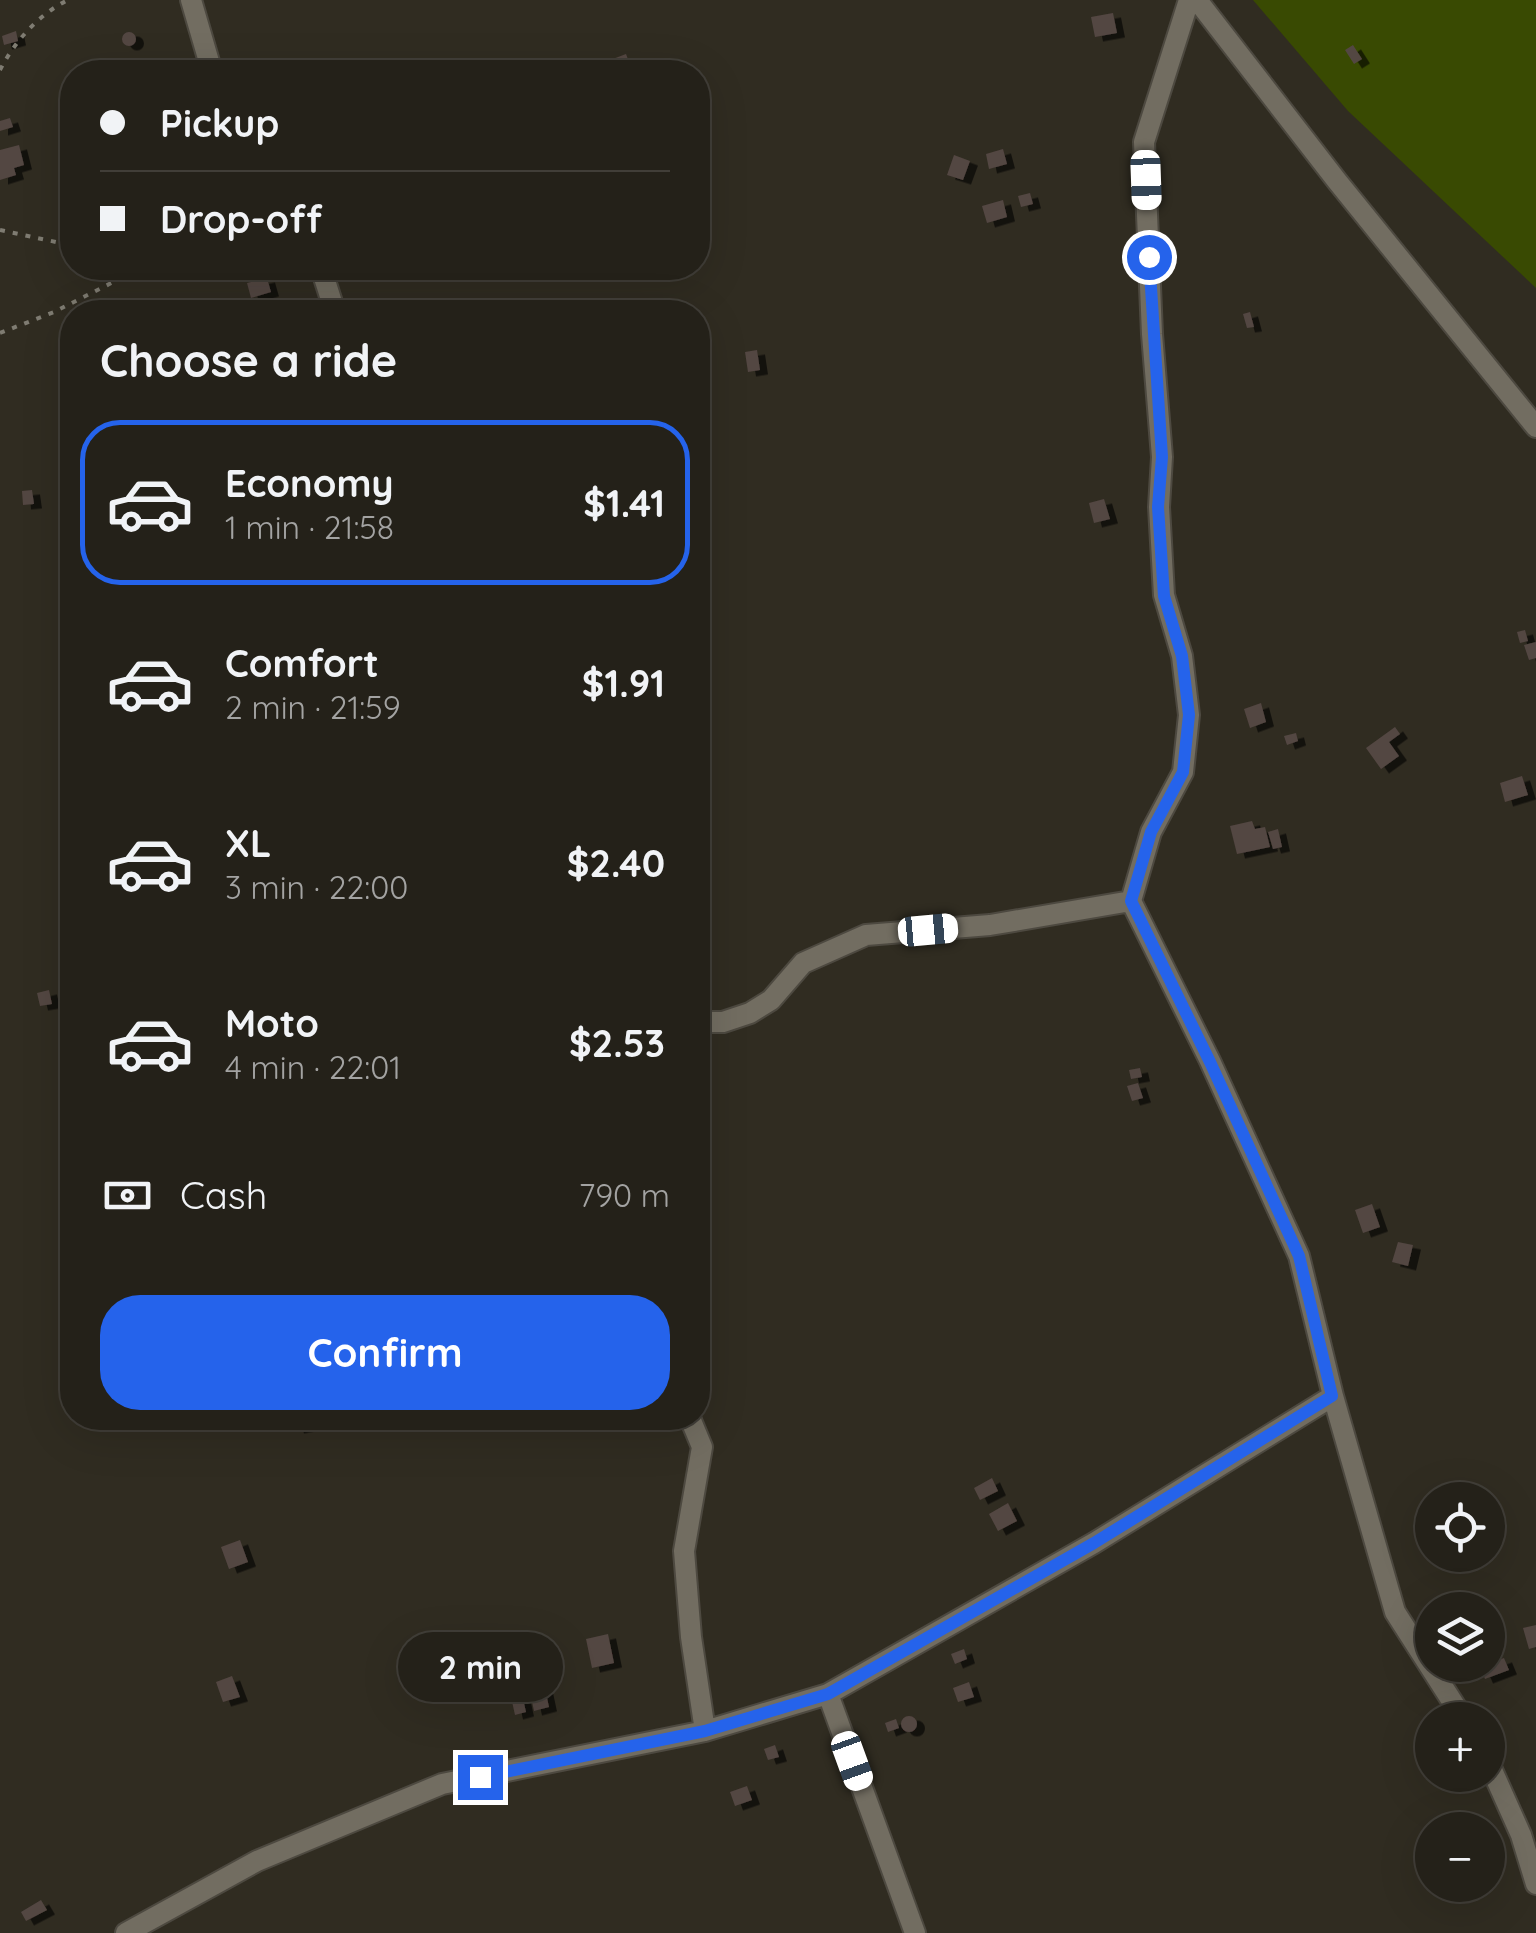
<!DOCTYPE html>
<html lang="en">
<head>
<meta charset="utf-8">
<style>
  :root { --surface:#242119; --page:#2c2922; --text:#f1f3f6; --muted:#a3a3a2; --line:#413e38; --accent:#2563eb }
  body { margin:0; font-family:Quicksand,sans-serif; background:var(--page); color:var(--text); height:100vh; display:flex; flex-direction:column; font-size:38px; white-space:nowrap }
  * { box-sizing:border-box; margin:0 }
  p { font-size:32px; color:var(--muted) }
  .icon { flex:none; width:55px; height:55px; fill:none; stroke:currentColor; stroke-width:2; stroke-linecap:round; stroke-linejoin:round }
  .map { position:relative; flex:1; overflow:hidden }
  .sheet { position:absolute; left:60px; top:300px; width:650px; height:1130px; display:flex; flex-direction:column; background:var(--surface); border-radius:40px; box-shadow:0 10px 40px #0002,0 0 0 2px var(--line) }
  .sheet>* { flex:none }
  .guide { position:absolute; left:60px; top:60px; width:650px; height:220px; border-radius:40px; box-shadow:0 10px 40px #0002,0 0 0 2px var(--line); display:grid; align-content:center; height:220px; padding:0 40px; background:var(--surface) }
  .fabs { position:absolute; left:1415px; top:1482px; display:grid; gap:20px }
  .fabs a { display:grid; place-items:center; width:90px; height:90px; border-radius:50%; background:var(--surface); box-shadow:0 10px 40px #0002,0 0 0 2px var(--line); font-size:50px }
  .end { position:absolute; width:45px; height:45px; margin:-22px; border:12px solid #2563eb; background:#fff; box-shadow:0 0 0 5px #fff }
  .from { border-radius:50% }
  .bubble { position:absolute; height:70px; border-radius:35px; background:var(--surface); box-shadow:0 10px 40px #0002,0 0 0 2px var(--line); font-size:32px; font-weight:700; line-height:70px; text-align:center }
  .car { position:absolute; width:30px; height:60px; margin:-30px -15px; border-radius:12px; box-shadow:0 0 8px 2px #0007; background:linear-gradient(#fff 24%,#345 0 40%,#fff 0 76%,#345 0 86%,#fff 0) }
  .guide b { display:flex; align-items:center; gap:35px; height:95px; font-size:38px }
  .guide b+b { border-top:2px solid var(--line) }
  .guide i { width:25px; height:25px; background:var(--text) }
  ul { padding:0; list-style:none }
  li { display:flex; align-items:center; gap:30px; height:165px; margin:0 20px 15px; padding:0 20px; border:5px solid transparent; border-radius:40px }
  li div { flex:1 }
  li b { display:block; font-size:38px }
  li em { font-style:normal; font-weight:700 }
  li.active { border-color:var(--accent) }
  li>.icon { width:90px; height:90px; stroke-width:1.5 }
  h2 { padding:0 40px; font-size:45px; line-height:120px }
  .pay { display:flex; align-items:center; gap:25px; height:110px; padding:0 40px; font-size:38px }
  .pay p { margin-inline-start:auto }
  .button { display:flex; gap:20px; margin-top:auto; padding:20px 40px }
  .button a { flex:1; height:115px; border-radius:40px; background:var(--accent); color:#fff; font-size:40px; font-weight:700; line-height:115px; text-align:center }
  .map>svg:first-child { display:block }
</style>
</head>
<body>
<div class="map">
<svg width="1536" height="1933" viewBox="0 0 1536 1933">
  <defs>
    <filter id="shadow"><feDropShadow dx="8" dy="4.5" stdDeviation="0" flood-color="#0009"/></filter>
  </defs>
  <rect width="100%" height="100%" fill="#302c21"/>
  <path fill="#394a02" d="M1253 0H1536V288L1348 111Z"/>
  <path fill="#534642" filter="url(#shadow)" d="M1113 13 1117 33 1095 37 1091 17Z
    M16 31 18 41 4 45 2 36Z
    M122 39a7 7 0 1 1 14 0a7 7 0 1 1-14 0Z
    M1353 45 1362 59 1354 64 1345 50Z
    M626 54 630 65 609 72 605 62Z
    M10 118 13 127 0 131V121Z
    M19 145 24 165 14 168 16 175 0 180V150Z
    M1003 149 1007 164 989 169 986 154Z
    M954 155 970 161 963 180 947 175Z
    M1030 193 1033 204 1021 207 1018 196Z
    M1003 200 1007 217 987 223 982 206Z
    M267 278 271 292 251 298 247 283Z
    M1250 312 1254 327 1247 328 1243 314Z
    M757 350 760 370 748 372 745 352Z
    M32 490 34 504 23 505 22 491Z
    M1104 499 1110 519 1094 523 1089 503Z
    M1525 630 1528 641 1520 643 1517 632Z
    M1536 642V658L1529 660 1524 645Z
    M1261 703 1266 722 1250 728 1244 709Z
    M1395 727 1400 734 1389 742 1399 756 1381 769 1366 748Z
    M1296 733 1298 741 1287 745 1284 736Z
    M1522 776 1528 795 1505 802 1500 783Z
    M1252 821 1255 829 1265 827 1270 847 1237 854 1230 826Z
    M1278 829 1282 847 1273 849 1268 832Z
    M49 990 52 1004 40 1006 37 993Z
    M1140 1068 1142 1077 1131 1079 1129 1070Z
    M1138 1083 1143 1098 1132 1101 1127 1086Z
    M1372 1204 1380 1227 1363 1233 1355 1210Z
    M1398 1242 1413 1245 1408 1266 1392 1262Z
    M293 1418H304L306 1427 296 1429Z
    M992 1478 998 1491 980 1500 974 1488Z
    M1008 1503 1017 1521 998 1531 989 1514Z
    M240 1540 248 1562 229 1569 221 1547Z
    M1536 1625V1647L1529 1649 1523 1628Z
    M608 1634 614 1663 592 1668 586 1639Z
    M964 1649 967 1659 955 1664 951 1654Z
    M1504 1658 1509 1670 1485 1679 1480 1667Z
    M232 1676 240 1697 223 1702 216 1682Z
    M543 1679 549 1707 534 1711 528 1683Z
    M969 1682 974 1697 958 1702 953 1688Z
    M522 1694 526 1712 515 1715 511 1697Z
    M901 1724a8 8 0 1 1 16 0a8 8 0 1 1-16 0Z
    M896 1719 899 1728 888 1732 885 1723Z
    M775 1745 779 1757 768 1760 764 1749Z
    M747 1786 752 1800 735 1806 730 1792Z
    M41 1900 47 1910 26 1921 21 1912Z"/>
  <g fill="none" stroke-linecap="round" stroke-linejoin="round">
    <defs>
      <path id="minor" d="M191 0 212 72
        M1189 0 1144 142 1152 334 1162 457 1159 507 1164 595 1182 656 1189 715 1183 772 1151 832 1131 901 1210 1061 1299 1256 1333 1396
        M1197 0 1337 181 1536 427
        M321 268 335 312
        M698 1022H723L750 1013 771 1000 803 963 866 935 990 925 1131 901
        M690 1418 702 1447 684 1551 691 1637 705 1731 828 1694 915 1933
        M828 1694 1094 1543 1333 1396 1395 1612 1464 1720
        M1488 1761 1521 1835 1536 1884
        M126 1933 257 1861 442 1784 705 1731"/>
    </defs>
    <use href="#minor" stroke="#4d4940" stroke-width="24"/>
    <path stroke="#7f7c72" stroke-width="4" stroke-dasharray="5 8" stroke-linecap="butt" d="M0 70C15 41 39 14 68 0
      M0 230 56 242 72 251
      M106 268 121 275
      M0 333 54 312 141 268"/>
    <use href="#minor" stroke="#726d61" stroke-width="20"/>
  </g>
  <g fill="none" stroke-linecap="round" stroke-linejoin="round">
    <path stroke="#2563eb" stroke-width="12" d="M480 1777 705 1731 828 1694 1094 1543 1332 1396 1299 1256 1210 1062 1131 901 1151 832 1183 772 1189 715 1182 656 1164 596 1158 507 1162 457 1149 257"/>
  </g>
</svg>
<div class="fabs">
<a><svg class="icon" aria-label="locate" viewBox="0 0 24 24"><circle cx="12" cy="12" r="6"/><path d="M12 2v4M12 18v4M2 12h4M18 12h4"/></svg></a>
<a><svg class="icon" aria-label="layers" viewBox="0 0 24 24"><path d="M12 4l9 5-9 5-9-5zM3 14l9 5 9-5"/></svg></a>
<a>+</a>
<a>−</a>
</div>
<i class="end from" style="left:1149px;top:257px"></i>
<i class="end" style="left:480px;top:1777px"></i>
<div class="bubble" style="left:398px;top:1632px;width:165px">2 min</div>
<i class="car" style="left:1146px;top:180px;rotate:178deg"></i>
<i class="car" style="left:928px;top:930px;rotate:85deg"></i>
<i class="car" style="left:852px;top:1761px;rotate:160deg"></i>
<div class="guide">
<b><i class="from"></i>Pickup</b>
<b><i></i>Drop-off</b>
</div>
<section class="sheet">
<h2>Choose a ride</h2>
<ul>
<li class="active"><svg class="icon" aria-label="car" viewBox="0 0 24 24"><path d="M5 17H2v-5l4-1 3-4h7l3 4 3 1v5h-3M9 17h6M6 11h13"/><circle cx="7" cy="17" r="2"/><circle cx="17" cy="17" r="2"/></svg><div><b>Economy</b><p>1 min · 21:58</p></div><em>$1.41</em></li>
<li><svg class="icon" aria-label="car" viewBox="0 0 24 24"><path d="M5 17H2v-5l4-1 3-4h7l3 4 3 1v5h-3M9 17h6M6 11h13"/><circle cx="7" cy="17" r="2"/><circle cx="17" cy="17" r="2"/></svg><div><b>Comfort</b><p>2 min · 21:59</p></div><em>$1.91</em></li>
<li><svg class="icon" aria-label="car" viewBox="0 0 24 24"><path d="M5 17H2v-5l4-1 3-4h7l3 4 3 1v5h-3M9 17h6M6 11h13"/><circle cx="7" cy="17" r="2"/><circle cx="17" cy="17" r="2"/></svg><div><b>XL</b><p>3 min · 22:00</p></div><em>$2.40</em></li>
<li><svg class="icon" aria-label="car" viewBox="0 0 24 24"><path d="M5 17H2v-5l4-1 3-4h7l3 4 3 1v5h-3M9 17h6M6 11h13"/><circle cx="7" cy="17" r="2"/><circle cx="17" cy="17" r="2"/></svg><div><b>Moto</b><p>4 min · 22:01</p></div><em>$2.53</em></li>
</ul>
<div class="pay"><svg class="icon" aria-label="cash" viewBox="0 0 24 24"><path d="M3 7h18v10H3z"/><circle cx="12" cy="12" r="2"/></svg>Cash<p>790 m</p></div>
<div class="button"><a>Confirm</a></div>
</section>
</div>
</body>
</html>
